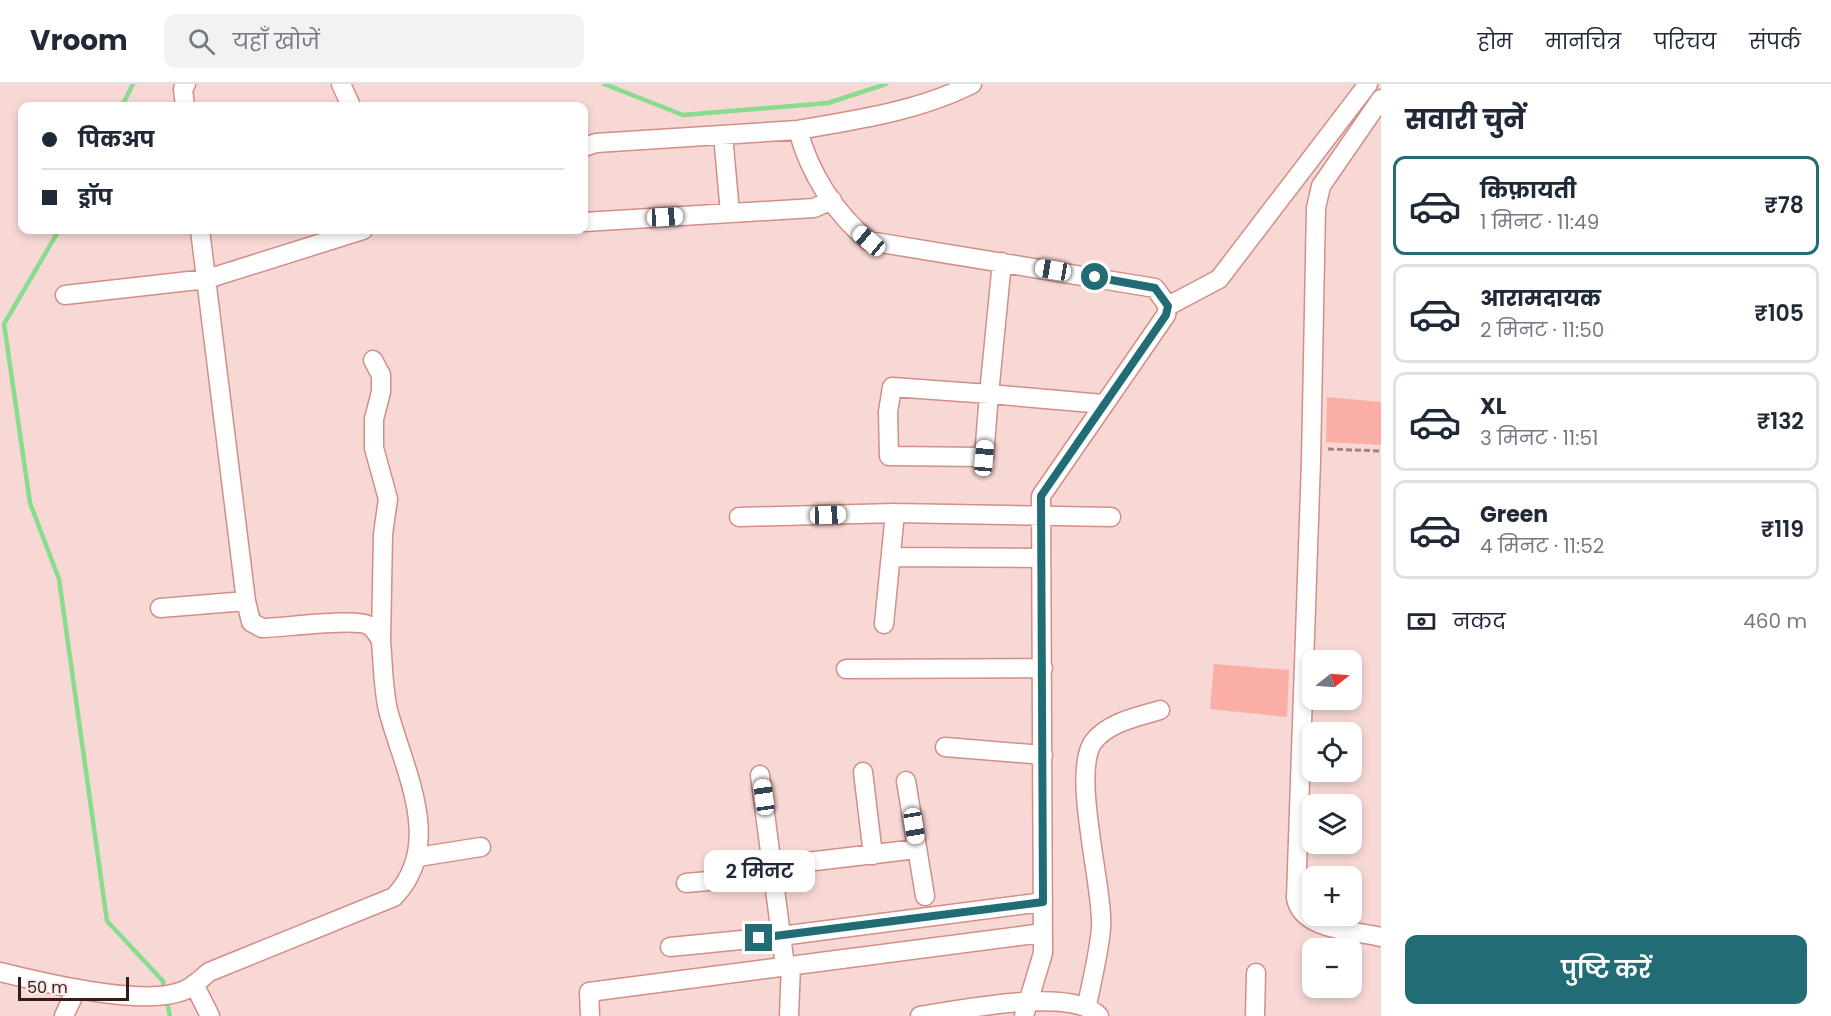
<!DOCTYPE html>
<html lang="hi">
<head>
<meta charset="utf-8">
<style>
  :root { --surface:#fff; --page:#f2f2f3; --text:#1f2937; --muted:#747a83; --line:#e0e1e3; --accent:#226d75 }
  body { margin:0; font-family:Poppins,"Noto Sans Devanagari",sans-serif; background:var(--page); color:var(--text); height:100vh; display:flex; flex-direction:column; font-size:22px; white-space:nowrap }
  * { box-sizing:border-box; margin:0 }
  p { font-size:20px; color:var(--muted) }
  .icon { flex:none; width:33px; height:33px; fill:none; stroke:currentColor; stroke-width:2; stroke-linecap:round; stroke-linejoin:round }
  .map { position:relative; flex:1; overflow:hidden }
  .panel { display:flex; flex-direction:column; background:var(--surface); width:450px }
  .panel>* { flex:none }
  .top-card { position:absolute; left:18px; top:18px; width:570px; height:132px; border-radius:12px; box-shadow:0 3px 9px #0003; display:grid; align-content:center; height:132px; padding:0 24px; background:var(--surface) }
  .needle { width:39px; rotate:73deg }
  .fabs { position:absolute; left:1302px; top:566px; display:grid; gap:12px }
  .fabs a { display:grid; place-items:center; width:60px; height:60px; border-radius:12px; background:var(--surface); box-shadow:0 3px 9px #0003; font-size:30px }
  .scale { position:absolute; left:18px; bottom:15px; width:111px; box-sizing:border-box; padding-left:6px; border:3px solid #351b18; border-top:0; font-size:16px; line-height:21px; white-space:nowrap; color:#351b18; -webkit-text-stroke:4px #f9eae8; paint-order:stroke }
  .end { position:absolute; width:27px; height:27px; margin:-14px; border:8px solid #226d75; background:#fff; box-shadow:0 0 0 3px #fff }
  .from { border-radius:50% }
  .bubble { position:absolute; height:42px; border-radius:12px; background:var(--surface); box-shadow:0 3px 9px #0003; font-size:20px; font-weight:600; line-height:42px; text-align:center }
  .car { position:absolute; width:18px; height:36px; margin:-18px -9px; border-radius:8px; box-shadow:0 0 4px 2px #0007; background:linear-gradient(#fff 24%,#345 0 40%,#fff 0 76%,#345 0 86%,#fff 0) }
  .top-card b { display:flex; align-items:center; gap:21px; height:57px; font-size:22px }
  .top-card b+b { border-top:2px solid var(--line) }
  .top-card i { width:15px; height:15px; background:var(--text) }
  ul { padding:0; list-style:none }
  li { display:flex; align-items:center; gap:18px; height:99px; margin:0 12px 9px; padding:0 12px; border:3px solid var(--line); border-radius:12px }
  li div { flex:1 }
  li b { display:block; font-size:22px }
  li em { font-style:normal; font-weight:600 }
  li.active { border-color:var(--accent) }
  li>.icon { width:54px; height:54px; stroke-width:1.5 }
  h2 { padding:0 24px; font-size:27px; line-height:72px }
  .pay { display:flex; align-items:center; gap:15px; height:66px; padding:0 24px; font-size:22px }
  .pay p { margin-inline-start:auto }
  .button { display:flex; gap:12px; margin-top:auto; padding:12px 24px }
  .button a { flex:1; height:69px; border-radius:12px; background:var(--accent); color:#fff; font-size:24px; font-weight:600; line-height:69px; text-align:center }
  header { display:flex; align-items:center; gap:36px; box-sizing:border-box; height:84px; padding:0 30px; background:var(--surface); border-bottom:2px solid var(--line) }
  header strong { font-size:28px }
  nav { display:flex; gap:33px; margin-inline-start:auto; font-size:21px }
  .search { width:420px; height:54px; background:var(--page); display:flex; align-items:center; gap:15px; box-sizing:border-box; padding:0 21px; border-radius:12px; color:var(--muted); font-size:22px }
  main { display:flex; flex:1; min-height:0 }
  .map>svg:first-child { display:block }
</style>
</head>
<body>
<header>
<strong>Vroom</strong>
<div class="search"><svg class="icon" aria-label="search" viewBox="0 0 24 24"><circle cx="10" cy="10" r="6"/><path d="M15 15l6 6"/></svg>यहाँ खोजें</div>
<nav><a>होम</a><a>मानचित्र</a><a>परिचय</a><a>संपर्क</a></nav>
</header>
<main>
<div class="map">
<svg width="1381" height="932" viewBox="0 0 1381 932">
  <rect width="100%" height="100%" fill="#f7d8d5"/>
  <path fill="#fbaea6" d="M1327 313 1381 318V361L1326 358Z
    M1214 580 1289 586 1287 633 1210 625Z"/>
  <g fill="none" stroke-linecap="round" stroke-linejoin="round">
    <path stroke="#88dc8e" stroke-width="4.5" d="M604 0 683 31 828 19 886 0
      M122 22 133 0
      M59 146 4 240 30 419 59 495 107 837 163 897 164 906
      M166 914 170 932"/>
    <defs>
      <path id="minor" d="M341 0 351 22
        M972 0C919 27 856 36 798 46 809 88 835 130 869 157L1155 204 1168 222 1166 231 1041 412 1043 869 1024 932
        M1381 15 1321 102 1316 124 1311 377 1296 814C1302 847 1354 846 1381 853
        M185 22 183 5 186 0
        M723 51 730 129
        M584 63 596 59 798 46
        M584 138 814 124 832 116
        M1002 178 989 310 1103 320
        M65 211 207 195 363 146
        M1168 222 1219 195 1368 0
        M373 276 381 291V308L374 335V364L388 415 383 450 381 557
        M892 303 989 310 984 373 889 372 888 328Z
        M739 433 895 429 1111 433
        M891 473 1041 474
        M160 524 246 517
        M884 540 895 429
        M846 585 1043 584
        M945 663 1043 671
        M863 688 873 771
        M760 691 785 882
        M906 697 925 812
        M418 773 481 763
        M773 782 917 765
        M686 799 775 791
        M670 863 781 852 1043 818
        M0 888C40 898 150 925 187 905 195 901 202 894 209 888L394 813C445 760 404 687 388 626 383 604 383 579 381 557 378 551 375 546 370 542 357 533 282 544 262 544L251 538 246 517 200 146
        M194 900 210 932
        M1087 921C1092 896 1099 869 1101 844 1104 804 1070 687 1094 657 1109 638 1138 633 1160 626
        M64 932 76 906
        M590 932 589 908 1043 849
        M789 932 791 881
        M920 932C960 926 1072 902 1099 932
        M1255 932 1256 889"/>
    </defs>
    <use href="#minor" stroke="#d38e87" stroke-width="21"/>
    <path stroke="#9f8380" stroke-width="3" stroke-dasharray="6 3" stroke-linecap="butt" d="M1328 365 1381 367"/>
    <use href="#minor" stroke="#fff" stroke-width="18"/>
  </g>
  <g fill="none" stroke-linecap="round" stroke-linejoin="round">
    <path stroke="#226d75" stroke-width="8" d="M759 854 1043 818 1041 412 1166 231 1168 222 1155 204 1095 193"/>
  </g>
</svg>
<div class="fabs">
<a><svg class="needle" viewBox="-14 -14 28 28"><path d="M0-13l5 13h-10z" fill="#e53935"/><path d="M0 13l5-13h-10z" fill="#747a83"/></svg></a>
<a><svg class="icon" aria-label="locate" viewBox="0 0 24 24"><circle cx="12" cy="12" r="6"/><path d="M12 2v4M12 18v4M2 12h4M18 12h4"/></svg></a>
<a><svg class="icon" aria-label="layers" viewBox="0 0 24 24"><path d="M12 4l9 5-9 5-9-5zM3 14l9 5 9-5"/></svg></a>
<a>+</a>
<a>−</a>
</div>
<div class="scale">50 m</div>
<i class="end from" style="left:1095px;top:193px"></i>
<i class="end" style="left:759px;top:854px"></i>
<div class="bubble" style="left:704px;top:766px;width:111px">2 मिनट</div>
<i class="car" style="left:665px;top:133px;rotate:87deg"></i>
<i class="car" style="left:869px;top:157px;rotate:310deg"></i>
<i class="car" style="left:1053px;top:186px;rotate:280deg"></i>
<i class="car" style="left:984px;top:374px;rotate:5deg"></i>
<i class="car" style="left:828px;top:431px;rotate:88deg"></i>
<i class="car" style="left:764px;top:713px;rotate:352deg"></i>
<i class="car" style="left:914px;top:742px;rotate:171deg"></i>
<div class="top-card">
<b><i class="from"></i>पिकअप</b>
<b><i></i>ड्रॉप</b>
</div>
</div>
<section class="panel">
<h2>सवारी चुनें</h2>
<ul>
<li class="active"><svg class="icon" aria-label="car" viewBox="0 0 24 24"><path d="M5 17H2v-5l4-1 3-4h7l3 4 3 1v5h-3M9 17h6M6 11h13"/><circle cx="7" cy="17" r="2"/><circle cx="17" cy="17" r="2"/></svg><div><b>किफ़ायती</b><p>1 मिनट · 11:49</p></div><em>₹78</em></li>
<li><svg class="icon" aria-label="car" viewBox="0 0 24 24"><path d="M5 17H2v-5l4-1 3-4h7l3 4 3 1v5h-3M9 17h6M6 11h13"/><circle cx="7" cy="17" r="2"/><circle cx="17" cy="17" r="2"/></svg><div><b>आरामदायक</b><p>2 मिनट · 11:50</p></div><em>₹105</em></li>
<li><svg class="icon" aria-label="car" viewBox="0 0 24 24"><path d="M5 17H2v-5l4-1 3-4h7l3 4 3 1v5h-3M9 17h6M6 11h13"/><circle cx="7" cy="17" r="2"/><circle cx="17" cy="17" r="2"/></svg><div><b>XL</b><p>3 मिनट · 11:51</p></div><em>₹132</em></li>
<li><svg class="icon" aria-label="car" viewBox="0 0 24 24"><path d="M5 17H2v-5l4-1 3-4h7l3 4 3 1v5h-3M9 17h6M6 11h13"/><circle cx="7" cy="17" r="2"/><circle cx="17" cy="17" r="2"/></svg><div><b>Green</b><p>4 मिनट · 11:52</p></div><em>₹119</em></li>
</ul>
<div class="pay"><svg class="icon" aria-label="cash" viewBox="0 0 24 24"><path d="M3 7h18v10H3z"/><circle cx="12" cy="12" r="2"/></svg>नकद<p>460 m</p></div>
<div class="button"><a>पुष्टि करें</a></div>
</section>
</main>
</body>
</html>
